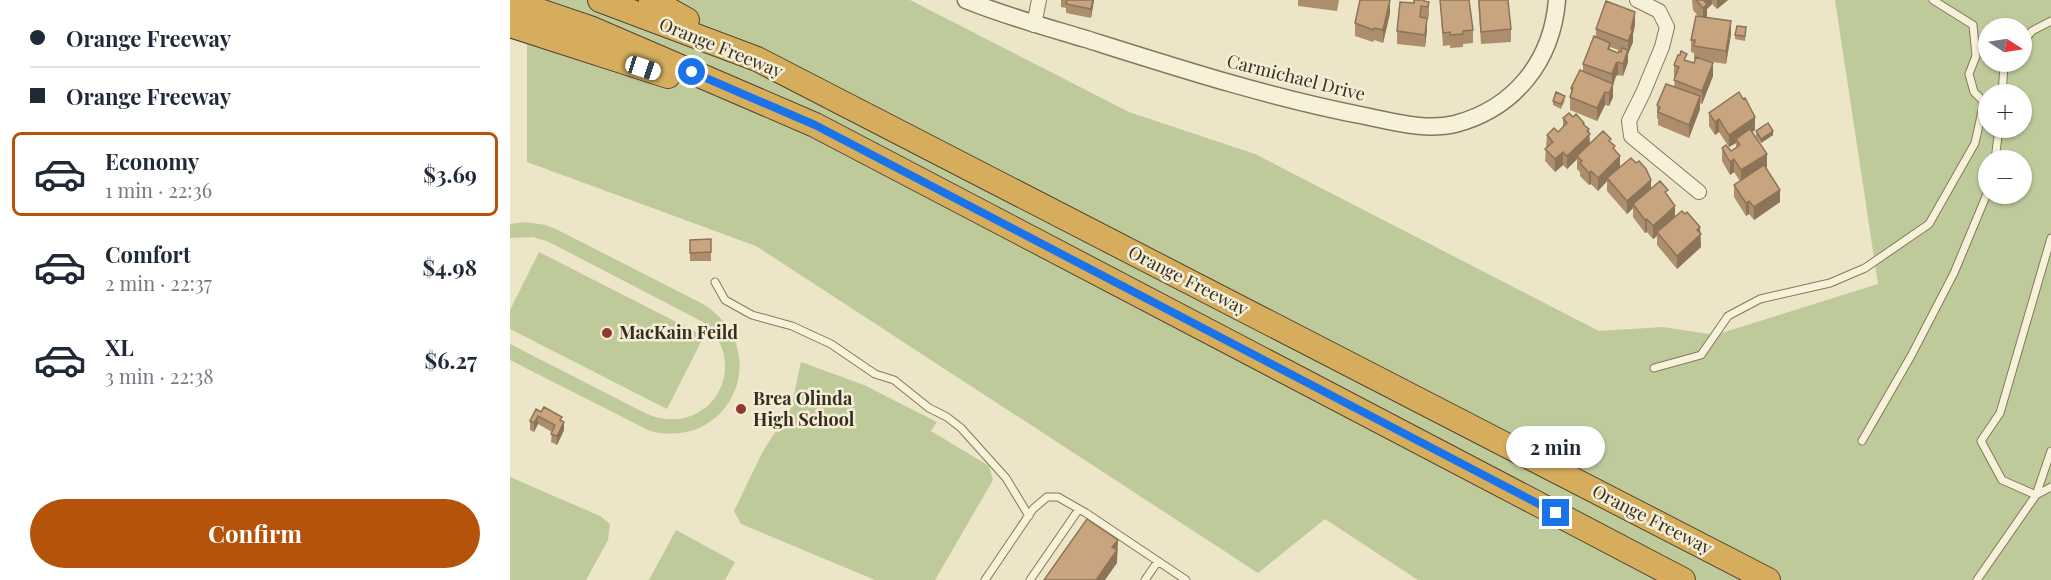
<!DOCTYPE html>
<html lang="en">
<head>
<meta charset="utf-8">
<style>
  :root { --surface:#fff; --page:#f2f2f3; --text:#1f2937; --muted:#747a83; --line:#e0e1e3; --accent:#b45309 }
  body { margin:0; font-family:"Playfair Display",serif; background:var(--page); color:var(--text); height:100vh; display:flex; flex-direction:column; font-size:22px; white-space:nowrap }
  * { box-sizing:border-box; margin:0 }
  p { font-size:20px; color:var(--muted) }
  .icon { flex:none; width:33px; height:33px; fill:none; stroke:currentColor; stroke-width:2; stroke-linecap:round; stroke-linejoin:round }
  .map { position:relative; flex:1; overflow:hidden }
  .side { display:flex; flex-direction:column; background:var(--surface); width:510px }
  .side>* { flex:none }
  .guide { display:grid; align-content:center; height:132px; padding:0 30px; background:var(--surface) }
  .needle { width:39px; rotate:102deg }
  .buttons { position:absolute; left:1468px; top:18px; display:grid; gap:12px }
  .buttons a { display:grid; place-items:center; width:54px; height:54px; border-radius:50%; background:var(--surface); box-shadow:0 2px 4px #0004; font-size:30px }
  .end { position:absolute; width:27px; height:27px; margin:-14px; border:8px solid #1a73e8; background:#fff; box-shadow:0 0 0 3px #fff }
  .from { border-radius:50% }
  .bubble { position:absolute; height:42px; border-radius:21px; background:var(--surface); box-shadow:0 2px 4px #0004; font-size:20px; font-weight:700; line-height:42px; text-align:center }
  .car { position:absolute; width:18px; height:36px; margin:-18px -9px; border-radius:8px; box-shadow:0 0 4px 2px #0007; background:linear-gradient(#fff 24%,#345 0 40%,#fff 0 76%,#345 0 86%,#fff 0) }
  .guide b { display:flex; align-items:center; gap:21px; height:57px; font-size:22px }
  .guide b+b { border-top:2px solid var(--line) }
  .guide i { width:15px; height:15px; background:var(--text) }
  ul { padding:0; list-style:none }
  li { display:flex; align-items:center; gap:18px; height:84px; margin:0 12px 9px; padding:0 18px; border:3px solid transparent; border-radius:9px }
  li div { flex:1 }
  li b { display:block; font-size:22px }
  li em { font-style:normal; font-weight:700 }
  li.active { border-color:var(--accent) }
  li>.icon { width:54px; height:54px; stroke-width:1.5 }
  .button { display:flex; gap:12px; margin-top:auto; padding:12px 30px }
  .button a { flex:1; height:69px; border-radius:36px; background:var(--accent); color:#fff; font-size:24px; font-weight:700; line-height:69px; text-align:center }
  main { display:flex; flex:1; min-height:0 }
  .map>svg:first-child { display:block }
</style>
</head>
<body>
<main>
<section class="side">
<div class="guide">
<b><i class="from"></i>Orange Freeway</b>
<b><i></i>Orange Freeway</b>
</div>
<ul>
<li class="active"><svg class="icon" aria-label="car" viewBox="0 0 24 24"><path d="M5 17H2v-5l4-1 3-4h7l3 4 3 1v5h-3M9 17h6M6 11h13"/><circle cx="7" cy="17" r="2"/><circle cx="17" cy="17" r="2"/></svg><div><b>Economy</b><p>1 min · 22:36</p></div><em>$3.69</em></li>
<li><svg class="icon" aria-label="car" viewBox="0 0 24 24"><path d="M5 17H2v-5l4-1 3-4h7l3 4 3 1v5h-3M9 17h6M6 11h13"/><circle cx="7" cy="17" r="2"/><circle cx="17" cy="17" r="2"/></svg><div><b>Comfort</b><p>2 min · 22:37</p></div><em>$4.98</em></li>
<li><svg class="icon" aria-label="car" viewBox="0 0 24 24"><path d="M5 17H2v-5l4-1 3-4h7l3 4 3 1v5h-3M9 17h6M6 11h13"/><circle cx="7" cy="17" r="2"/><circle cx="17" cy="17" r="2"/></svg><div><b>XL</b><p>3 min · 22:38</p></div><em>$6.27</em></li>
</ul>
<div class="button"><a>Confirm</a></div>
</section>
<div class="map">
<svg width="1541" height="580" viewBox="0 0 1541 580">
  <rect width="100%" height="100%" fill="#ece5c7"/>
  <path fill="#bfca9b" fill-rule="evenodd" d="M17 0H400L619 112 745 154 1089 331 1153 327 1205 335 1368 284 1325 0H1541V580H908L815 519 748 573 246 246 17 162ZM1479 28H1512V62H1479ZM1479 94H1512V128H1479ZM1479 160H1512V194H1479Z
    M15 222 36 225 46 229 193 304C265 349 222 451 140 431L0 360V344L137 414C199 440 244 365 193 322L39 242 23 237 0 238V224Z
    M29 252 194 336 157 409 0 329V310Z
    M291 362 354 385 427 422 421 431 479 466 483 480 425 580H365L231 524 224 511 253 451 281 408Z
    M0 477 90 516 100 524 98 540 76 580H0Z
    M166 530 225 562 215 580H139Z"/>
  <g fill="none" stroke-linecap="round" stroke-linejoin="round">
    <defs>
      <path id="service" d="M1423 0 1463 25 1466 56 1459 74 1464 92 1479 107
        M1512 43 1522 31 1541 21
        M1492 94 1494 65 1497 62
        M1485 160 1489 128
        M1541 238 1490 413 1471 441 1492 480 1526 495 1541 487
        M205 282 215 300 242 315 282 326 321 344 365 374 384 380 419 408 437 417 451 428 496 478 519 516
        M1144 368 1191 355 1218 316 1250 299 1320 283 1355 268 1419 224 1465 143 1474 102
        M1352 441 1401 356 1444 273 1479 189
        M475 580 523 509 537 497H548L576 513 676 580
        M520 580 569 509
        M635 580 648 561
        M1467 580 1526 495 1541 451"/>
      <path id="minor" d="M1127 0 1149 11 1157 27 1152 47 1133 93 1119 121 1121 136 1189 192
        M524 25 529 0"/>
      <path id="tertiary" d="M456 0C495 16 536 27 576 39 668 68 761 98 855 116 884 122 916 131 945 124 1005 108 1042 61 1047 0"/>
      <path id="motorway" d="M90 0 247 59 1258 580
        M141 0 177 20
        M0 1 80 28 305 125 1173 580
        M0 25 158 76"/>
    </defs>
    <use href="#service" stroke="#86775d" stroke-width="9"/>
    <use href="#minor" stroke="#86775d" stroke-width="16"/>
    <use href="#tertiary" stroke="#86775d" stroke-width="19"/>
    <use href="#motorway" stroke="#554531" stroke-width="26"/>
    <use href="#service" stroke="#f7f1da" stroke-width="7"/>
    <use href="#minor" stroke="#f7f1da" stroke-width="14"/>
    <use href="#tertiary" stroke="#f7f1da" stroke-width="16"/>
    <use href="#motorway" stroke="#d5ad5d" stroke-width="24"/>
  </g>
  <path fill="#ac8e6d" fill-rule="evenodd" d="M551 0H584L581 18 556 13V8L551 7Z
    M788 0H829L827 11 788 6Z
    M930 0 963 30V43L953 44V47L940 48V45L933 46Z
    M968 0 1001 29V42L971 44Z
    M1182 0H1218L1207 9 1202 4 1197 9V17L1196 18 1221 34 1216 64 1197 61 1203 76 1192 104 1190 103V109L1179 138 1148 125V119L1147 118V105L1164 87 1165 78 1164 77V65L1177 60 1184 63 1185 59H1184V53L1181 52V40L1189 17 1183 10Z
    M915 1 919 2V14L918 20H917V30L915 47 887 44V31L904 3Z
    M880 13 873 43 864 40 863 42 845 36V23Z
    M1125 25 1123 34V42L1118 54V62L1113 76 1108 75 1106 76 1103 85V97L1099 106 1095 105 1087 121 1060 110V97L1061 93V88L1073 71V64L1086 36V29ZM1100 47 1111 51 1108 53 1100 50Z
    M1236 31 1235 41 1225 39V35Z
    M1055 100 1051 109 1043 105V101Z
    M1199 113 1245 130 1242 132 1257 167H1255L1270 202 1244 220 1239 214 1236 216 1224 197V185L1230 181 1224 172 1220 175 1212 161V148L1221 151 1226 148V143L1219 147 1209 132 1205 135 1199 126Z
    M1063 117 1074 125 1079 134 1080 144 1101 143 1105 150 1110 167 1141 189 1158 196 1165 216 1190 233 1191 247 1167 269 1147 245V236L1143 239 1137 232 1135 233 1123 217V208L1117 214 1097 191V181L1088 191 1081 184 1079 185 1070 176V172L1067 169V159L1057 169 1053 165 1045 172 1035 161 1037 135 1048 132 1053 127V118Z
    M1246 131 1263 135 1251 143 1246 136Z
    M201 239V261H180V240Z
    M26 409 52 420 54 430 47 445 41 442 42 432 28 424 24 432 20 430V421Z"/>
  <path fill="#8c7459" d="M583 0H584L581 18V9Z
    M880 0V13L873 43V30Z
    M1195 0H1202V4L1197 9V17L1193 21V8Z
    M1207 0H1218L1207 9Z
    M1125 12V25L1123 34V42L1118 54V41L1121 29Z
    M917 18V30L915 47V35Z
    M1221 21V34L1216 64V51Z
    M1118 50V62L1113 76V64Z
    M1108 62V75L1106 76 1103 85V97L1099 106V93L1102 87V74L1106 63Z
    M1203 63V76L1192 104V91Z
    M1095 92V105L1087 121V108Z
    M1190 96V109L1179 138V125Z
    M1245 117V130L1228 142 1226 139V143L1219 147V135Z
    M1209 119V132L1205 135V122Z
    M1079 129 1080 147 1067 156V159L1057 169V156Z
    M1263 131V135L1251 143V139Z
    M1053 152V165L1045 172V159Z
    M1257 154V167L1231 182V170Z
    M1110 156V168L1097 178V181L1088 191V178Z
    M1224 159V172L1220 175V162Z
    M1081 171V184L1079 185V173Z
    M1141 180V193L1123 204V208L1117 214V201Z
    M1270 190V202L1244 220V207Z
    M1239 201V214L1236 216V203Z
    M1165 206V219L1147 232V236L1143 239V226Z
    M1137 219V232L1135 233V220Z
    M1190 227 1191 247 1167 269V256Z
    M28 416V424L24 432V423Z
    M54 422V430L47 445V436Z
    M608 540 607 563 595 580H586L602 547Z"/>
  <path fill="#c8a57f" stroke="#8c7459" stroke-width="1.5" d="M557 0H583L581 9 556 4Z
    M850 0H880L873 30 864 28 863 30 845 23Z
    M904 0H914V1L919 2 918 7 911 6 910 17 917 18 915 35 887 31 890 2 904 3Z
    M930 0H959L963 30 953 31V34L940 35V32L933 33Z
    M969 0H998L1001 29 971 32Z
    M1186 0H1195L1194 1 1197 4 1193 8Z
    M1096 1 1125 12 1121 29H1123L1118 41 1086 29Z
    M1186 16 1221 21 1216 51 1184 46 1185 40H1181Z
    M1227 26 1236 27 1235 36 1225 35Z
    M1084 36 1100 43 1098 49 1108 53 1109 51 1111 52 1112 48 1118 50 1113 64 1108 62 1106 63 1102 74 1073 64Z
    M1171 51 1177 54 1174 60 1184 63 1186 57 1203 63 1192 91 1164 80 1169 67 1164 65 1168 55H1170Z
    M1070 70 1103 84 1099 93 1095 92 1087 108 1060 97 1063 88H1061Z
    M1156 84 1190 96 1179 125 1148 112 1150 107 1147 105Z
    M1046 92 1055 96 1051 104 1043 101Z
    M1229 92 1233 99 1235 98 1245 117 1219 135 1209 119 1205 122 1199 113Z
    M1059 113 1063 117 1066 114 1074 123 1073 124 1079 129 1077 131 1080 134 1057 156 1053 152 1045 159 1035 149 1043 142 1037 135 1044 128 1048 132 1057 123 1053 118Z
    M1258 123 1263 131 1251 139 1246 131Z
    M1240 129 1257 154 1231 170 1224 159 1220 162 1212 148 1216 145 1221 151 1230 145 1226 139Z
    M1093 131 1101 139 1099 141 1105 146 1103 148 1110 156 1088 178 1081 171 1079 173 1070 163 1072 161 1067 156Z
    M1121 158 1126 163 1129 161 1136 169 1141 180 1117 201 1097 178Z
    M1254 165 1270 190 1244 207 1239 201 1236 203 1224 185Z
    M1150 181 1158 190 1155 192 1165 206 1143 226 1137 219 1135 220 1123 204Z
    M1172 211 1175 214 1177 212 1190 227 1187 230 1191 234 1167 256 1147 232Z
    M201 239V252L180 253V240Z
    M34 407 52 417 50 420 54 422 47 436 41 434 45 425 28 416 24 423 20 421 26 409 31 412Z
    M577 519 608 540 602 547 607 550 586 580H534Z"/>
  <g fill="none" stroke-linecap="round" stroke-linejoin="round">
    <path stroke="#1a73e8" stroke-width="8" d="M182 72 305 125 1046 513"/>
  </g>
  <g fill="#923a31" stroke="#f4eed6" stroke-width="2">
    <circle cx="97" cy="333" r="6"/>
    <circle cx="231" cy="409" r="6"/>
  </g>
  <g text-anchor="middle" stroke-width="5" stroke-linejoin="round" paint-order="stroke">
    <g font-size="18" fill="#382e20" stroke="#f4eed6">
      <text transform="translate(211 48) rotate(22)" y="6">Orange Freeway</text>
      <text transform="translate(786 78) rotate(14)" y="6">Carmichael Drive</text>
      <text transform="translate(678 281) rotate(27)" y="6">Orange Freeway</text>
      <text transform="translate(1142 520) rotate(27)" y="6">Orange Freeway</text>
    </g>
    <g font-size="18" font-weight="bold" fill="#382e20" stroke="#f4eed6" text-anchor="start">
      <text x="109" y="339">MacKain Feild</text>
      <text x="243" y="405">Brea Olinda<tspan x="243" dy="21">High School</tspan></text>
    </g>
  </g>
</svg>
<div class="buttons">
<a><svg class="needle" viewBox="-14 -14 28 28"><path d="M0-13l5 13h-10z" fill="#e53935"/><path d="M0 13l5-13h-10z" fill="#747a83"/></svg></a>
<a>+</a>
<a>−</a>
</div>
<i class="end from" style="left:182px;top:72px"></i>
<i class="end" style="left:1046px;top:513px"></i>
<div class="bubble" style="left:996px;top:426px;width:99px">2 min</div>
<i class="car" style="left:133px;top:68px;rotate:108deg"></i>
</div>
</main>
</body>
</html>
